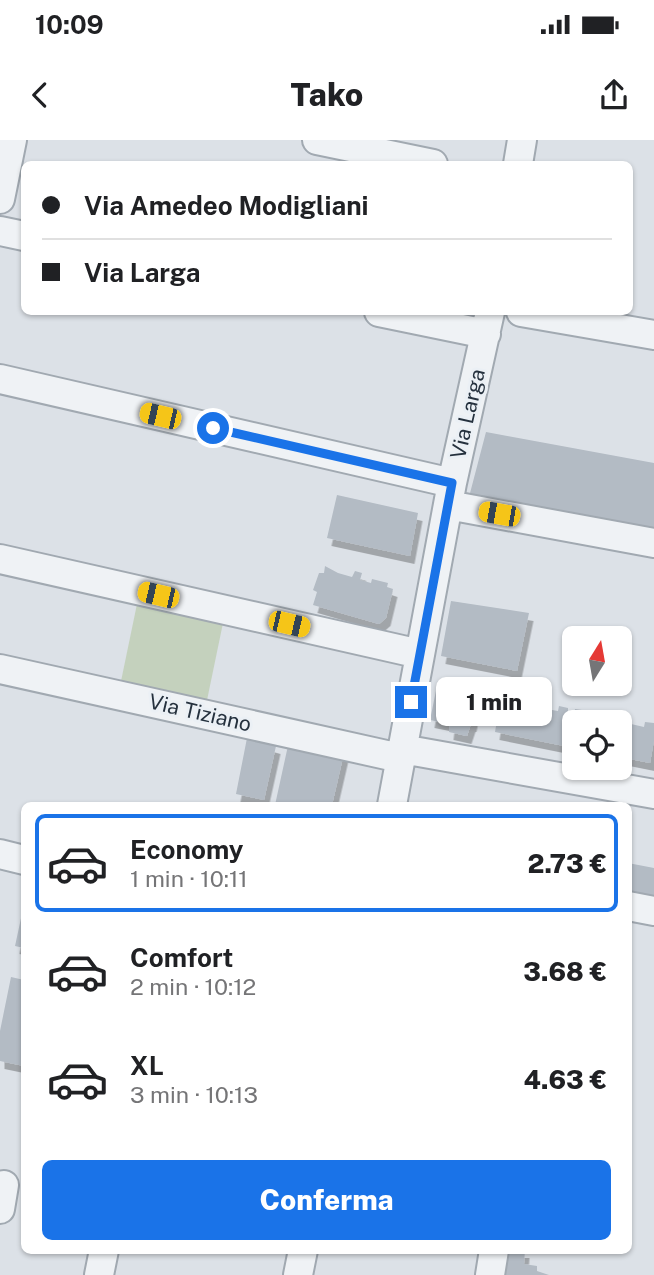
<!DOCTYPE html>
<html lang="it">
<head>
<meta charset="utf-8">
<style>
  :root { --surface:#fff; --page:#f2f2f2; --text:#202124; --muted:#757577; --line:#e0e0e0; --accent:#1a73e8 }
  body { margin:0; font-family:"Public Sans",sans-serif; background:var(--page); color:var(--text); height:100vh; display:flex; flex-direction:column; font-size:26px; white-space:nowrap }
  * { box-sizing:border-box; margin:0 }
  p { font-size:23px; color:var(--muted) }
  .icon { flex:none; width:38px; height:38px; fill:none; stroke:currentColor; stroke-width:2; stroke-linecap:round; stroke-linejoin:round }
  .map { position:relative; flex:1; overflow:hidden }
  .panel { position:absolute; left:21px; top:662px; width:611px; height:452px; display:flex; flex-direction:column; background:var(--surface); border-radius:10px; box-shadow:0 2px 5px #0004 }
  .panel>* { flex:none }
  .top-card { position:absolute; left:21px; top:21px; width:612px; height:154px; border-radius:10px; box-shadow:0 2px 5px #0004; display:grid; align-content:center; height:154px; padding:0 21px; background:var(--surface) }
  .needle { width:46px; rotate:11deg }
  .tools { position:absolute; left:562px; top:486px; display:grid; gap:14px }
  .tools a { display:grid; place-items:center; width:70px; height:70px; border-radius:10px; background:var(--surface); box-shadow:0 2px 5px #0004; font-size:35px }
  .end { position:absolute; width:32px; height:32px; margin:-16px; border:9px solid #1a73e8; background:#fff; box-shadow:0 0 0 4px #fff }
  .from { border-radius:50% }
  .bubble { position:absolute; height:49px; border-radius:10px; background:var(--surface); box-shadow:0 2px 5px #0004; font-size:23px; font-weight:800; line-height:49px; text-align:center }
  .car { position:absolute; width:21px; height:42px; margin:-21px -10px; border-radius:9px; box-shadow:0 0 5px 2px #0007; background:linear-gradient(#f5c518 24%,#345 0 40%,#f5c518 0 76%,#345 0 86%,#f5c518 0) }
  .top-card b { display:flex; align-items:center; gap:24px; height:66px; font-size:26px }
  .top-card b+b { border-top:2px solid var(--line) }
  .top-card i { width:18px; height:18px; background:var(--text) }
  ul { padding:12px 0 0; list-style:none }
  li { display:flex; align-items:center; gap:21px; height:98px; margin:0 14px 10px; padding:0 7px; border:4px solid transparent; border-radius:10px }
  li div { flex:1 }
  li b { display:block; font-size:26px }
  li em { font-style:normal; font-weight:800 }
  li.selected { border-color:var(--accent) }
  li>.icon { width:63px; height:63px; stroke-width:1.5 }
  .cta { display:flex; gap:14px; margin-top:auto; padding:14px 21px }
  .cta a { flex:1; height:80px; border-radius:10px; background:var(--accent); color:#fff; font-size:28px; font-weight:800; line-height:80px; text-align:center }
  .status { display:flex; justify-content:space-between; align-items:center; height:49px; padding:0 35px; background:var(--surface); direction:ltr }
  .status svg { height:19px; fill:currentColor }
  header { display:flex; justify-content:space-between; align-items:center; height:91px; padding:0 21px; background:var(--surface); font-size:32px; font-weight:800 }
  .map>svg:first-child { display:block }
</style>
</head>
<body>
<div class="status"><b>10:09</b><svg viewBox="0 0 49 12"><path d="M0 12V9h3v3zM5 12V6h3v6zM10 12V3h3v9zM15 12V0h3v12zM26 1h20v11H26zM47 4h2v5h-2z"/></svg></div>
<header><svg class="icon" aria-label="back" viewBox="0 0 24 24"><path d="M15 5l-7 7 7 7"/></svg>Tako<svg class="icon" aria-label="share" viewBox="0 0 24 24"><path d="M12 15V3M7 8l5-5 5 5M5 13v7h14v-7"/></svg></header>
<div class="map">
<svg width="654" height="1135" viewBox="0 0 654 1135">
  <defs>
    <filter id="shadow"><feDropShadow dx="4.5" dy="8" stdDeviation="0" flood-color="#0004"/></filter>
  </defs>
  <rect width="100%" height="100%" fill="#dce1e7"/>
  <path fill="#c4d1bd" d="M137 464 223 483 206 565 120 546Z"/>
  <path fill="#b3bbc4" filter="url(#shadow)" d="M486 292 654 323V392L469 357Z
    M337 355 418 373 410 416 327 398Z
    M325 426 338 433 352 437 355 431 362 433 360 440 371 443 372 439 388 443 387 447 393 449 386 478 379 484 313 465 317 452 313 450 319 433H324Z
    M451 461 529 473 517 531 441 516Z
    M438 541 476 549 473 564 476 565 472 584H471L467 596 449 592 450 584 430 580Z
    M501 556 513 558 512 563 525 565 526 560 547 564 546 569 558 571 559 566 568 568V573L574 574 575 569 582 570 581 576 588 577 590 571 598 573 597 578 610 581 611 575 632 580 631 584 644 587 645 582 654 583V600L650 623 620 617V583H574V608L495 592Z
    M247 598 276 606 264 660 236 654Z
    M289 601 344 613 332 665H275Z
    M628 723 654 728V758L628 753Z
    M23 769H24V808L15 806Z
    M11 837 24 840V926L0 921V891Z
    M499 1110H525L524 1124 537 1126V1131L549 1135H494Z"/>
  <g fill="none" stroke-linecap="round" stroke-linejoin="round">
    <defs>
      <path id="minor" d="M317 0 433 24
        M518 24 522 0
        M0 59 12 0
        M0 91 24 96
        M379 172 486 194
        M521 172 654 195
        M0 239 452 343
        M448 365 654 403
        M0 419 420 514
        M0 529 400 618
        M402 609 654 654
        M392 665 452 343 490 172
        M0 714 24 720
        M628 766 654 771
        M0 1069 4 1045
        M99 1135 104 1110
        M298 1135 303 1110
        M490 1135 494 1110"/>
    </defs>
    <use href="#minor" stroke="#a1a9b1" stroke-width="32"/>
    <use href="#minor" stroke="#eff2f5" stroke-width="28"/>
  </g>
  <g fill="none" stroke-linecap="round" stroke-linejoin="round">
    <path stroke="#1a73e8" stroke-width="9" d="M213 288 452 343 411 562"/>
  </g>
  <g text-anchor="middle" stroke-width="6" stroke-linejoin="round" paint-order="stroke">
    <g font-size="21" fill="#25313e" stroke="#ebf0f5">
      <text transform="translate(468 274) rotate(-77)" y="7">Via Larga</text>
      <text transform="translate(200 573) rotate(13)" y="7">Via Tiziano</text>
    </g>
  </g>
</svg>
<div class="tools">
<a><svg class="needle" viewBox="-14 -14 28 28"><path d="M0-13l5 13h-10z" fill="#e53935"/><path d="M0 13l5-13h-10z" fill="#757577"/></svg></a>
<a><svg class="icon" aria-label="locate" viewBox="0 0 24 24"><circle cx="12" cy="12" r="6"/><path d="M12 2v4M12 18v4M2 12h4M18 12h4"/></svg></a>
</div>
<i class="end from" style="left:213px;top:288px"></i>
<i class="end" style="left:411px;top:562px"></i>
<div class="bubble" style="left:436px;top:537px;width:116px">1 min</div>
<i class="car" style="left:160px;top:276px;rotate:283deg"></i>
<i class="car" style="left:499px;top:374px;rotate:280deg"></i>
<i class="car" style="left:158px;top:455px;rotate:283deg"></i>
<i class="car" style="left:289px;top:484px;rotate:103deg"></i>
<div class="top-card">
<b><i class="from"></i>Via Amedeo Modigliani</b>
<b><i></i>Via Larga</b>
</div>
<section class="panel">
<ul>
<li class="selected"><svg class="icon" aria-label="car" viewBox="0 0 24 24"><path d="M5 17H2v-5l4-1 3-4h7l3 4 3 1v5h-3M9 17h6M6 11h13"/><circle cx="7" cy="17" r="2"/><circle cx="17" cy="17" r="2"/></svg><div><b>Economy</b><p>1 min · 10:11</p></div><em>2.73 €</em></li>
<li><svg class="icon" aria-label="car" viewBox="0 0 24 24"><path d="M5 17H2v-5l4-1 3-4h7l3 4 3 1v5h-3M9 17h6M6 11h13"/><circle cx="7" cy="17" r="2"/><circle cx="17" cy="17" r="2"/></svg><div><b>Comfort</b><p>2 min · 10:12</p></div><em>3.68 €</em></li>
<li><svg class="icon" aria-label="car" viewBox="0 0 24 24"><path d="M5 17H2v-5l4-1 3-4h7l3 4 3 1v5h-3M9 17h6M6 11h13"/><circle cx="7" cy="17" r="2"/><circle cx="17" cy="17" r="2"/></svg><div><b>XL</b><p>3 min · 10:13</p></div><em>4.63 €</em></li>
</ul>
<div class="cta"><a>Conferma</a></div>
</section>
</div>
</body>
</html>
